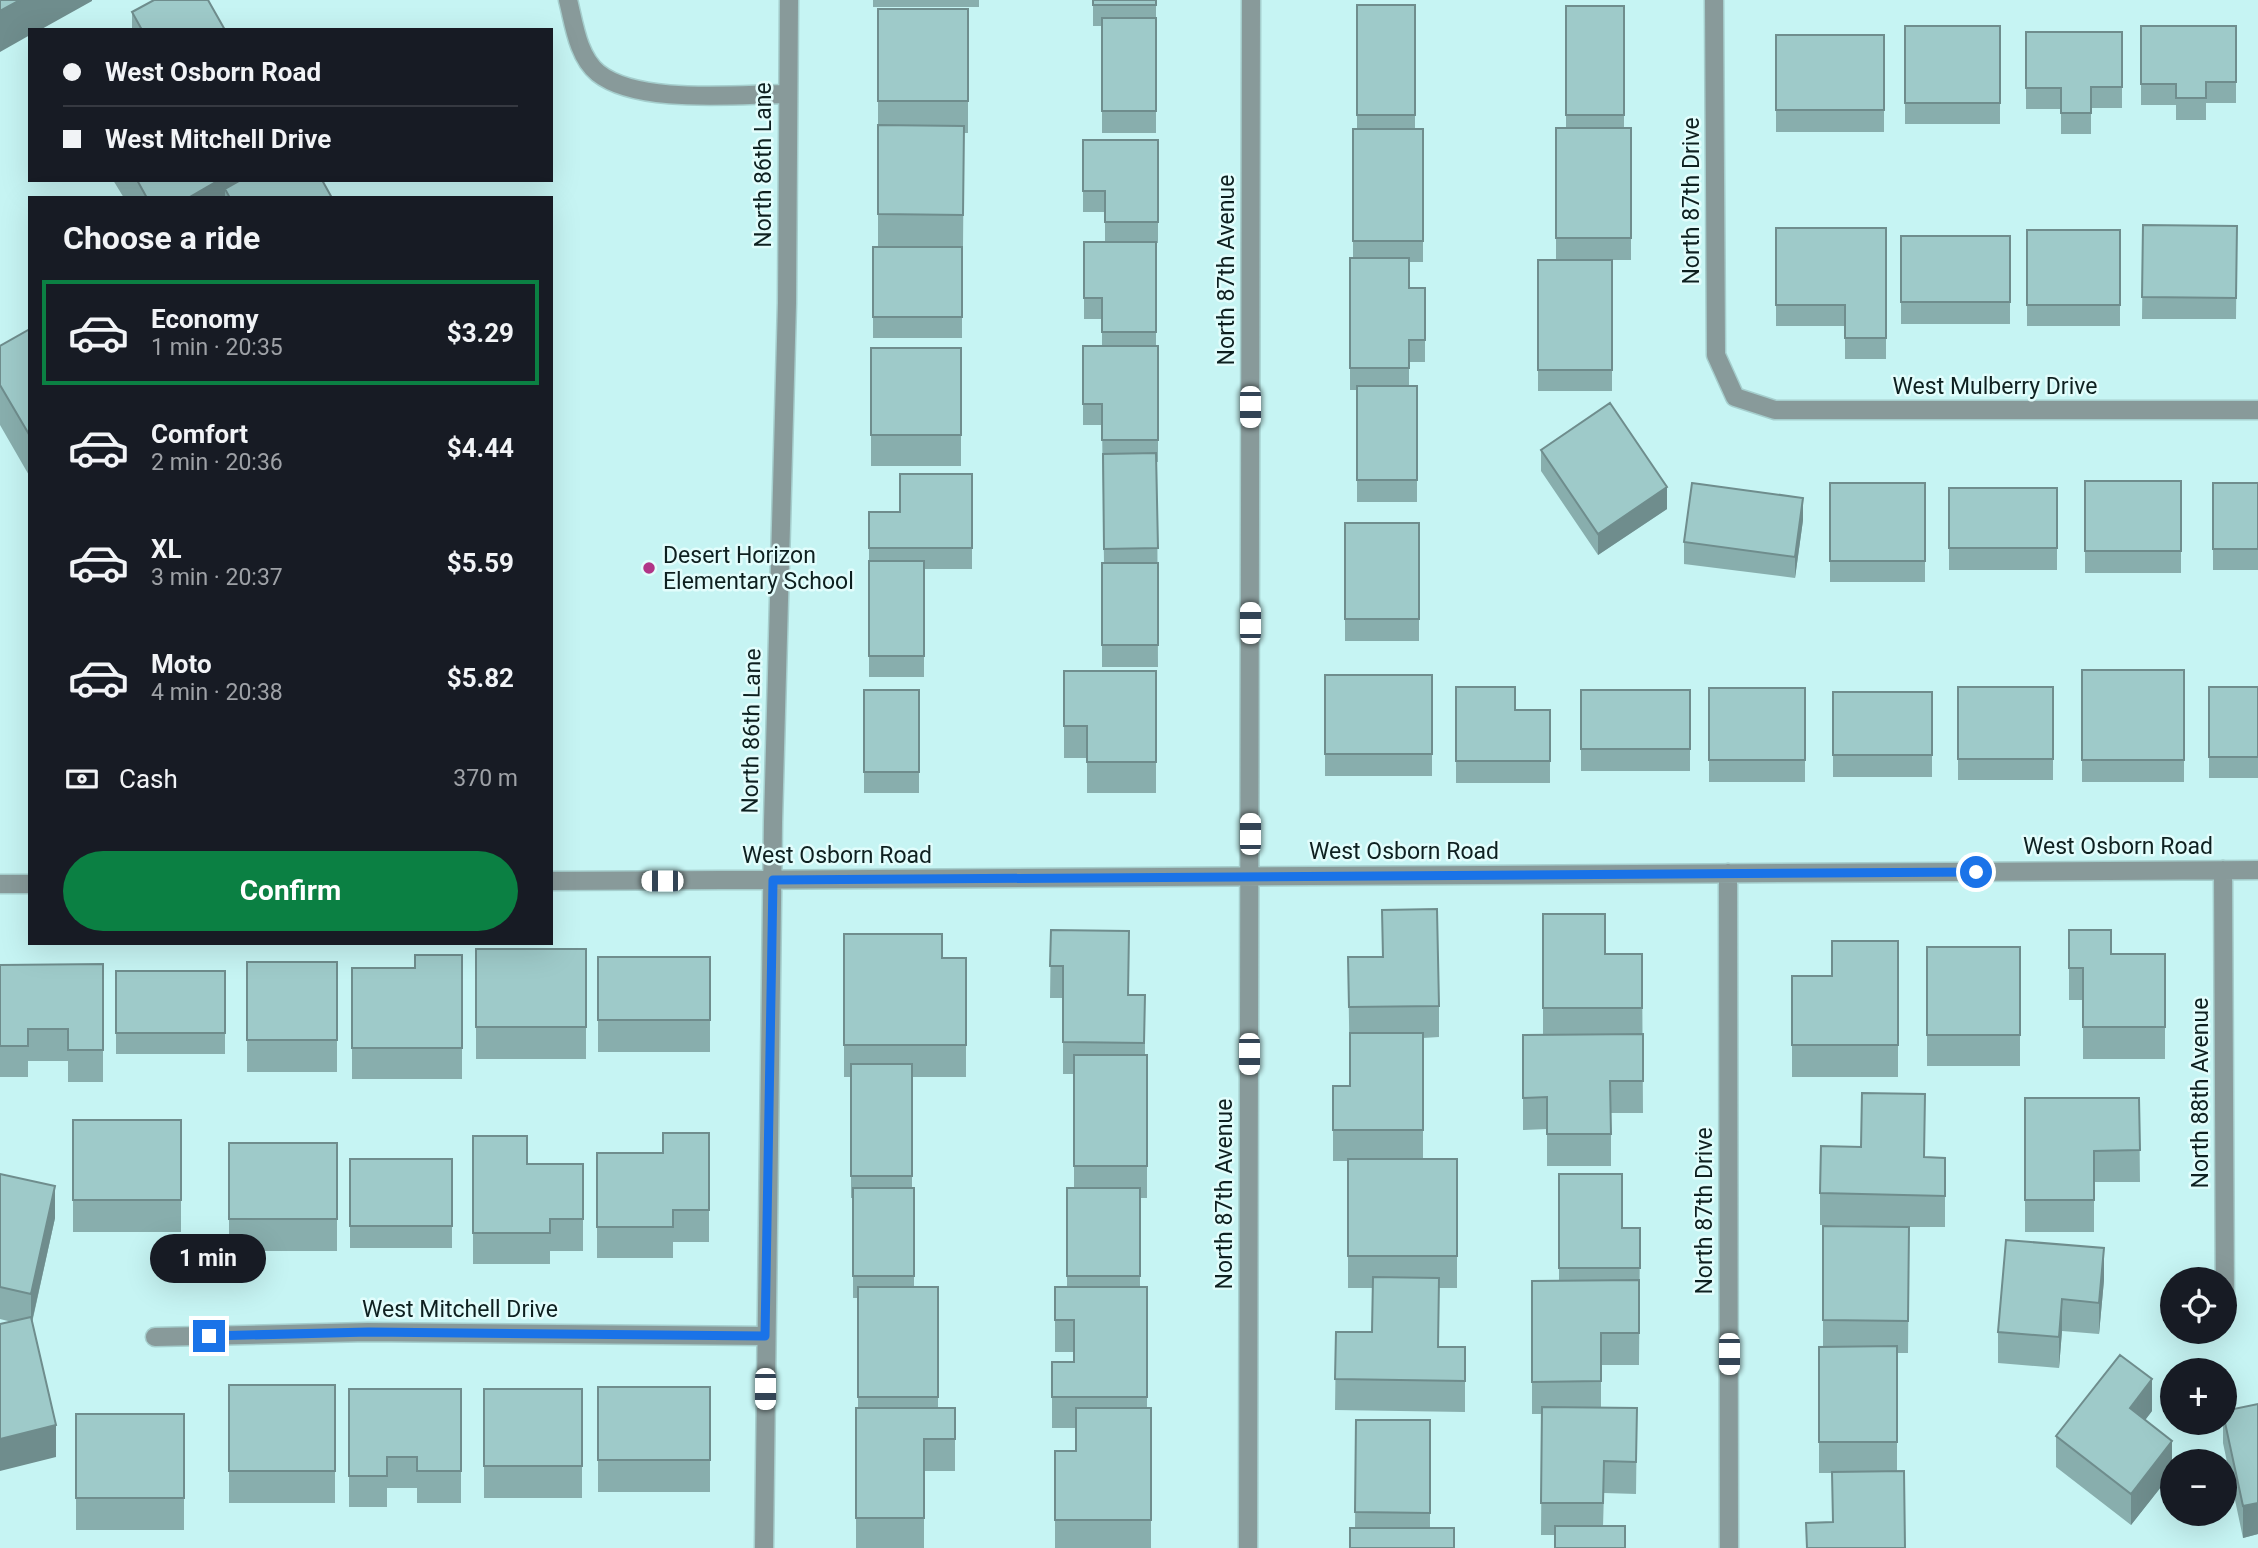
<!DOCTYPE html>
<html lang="en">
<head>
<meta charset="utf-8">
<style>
  :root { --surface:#171b24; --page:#20242c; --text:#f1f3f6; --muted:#9ea1a6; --line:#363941; --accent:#0b8043 }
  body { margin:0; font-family:Roboto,sans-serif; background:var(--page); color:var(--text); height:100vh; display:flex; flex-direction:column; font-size:26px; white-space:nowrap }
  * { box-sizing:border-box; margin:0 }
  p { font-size:23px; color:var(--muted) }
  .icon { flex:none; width:38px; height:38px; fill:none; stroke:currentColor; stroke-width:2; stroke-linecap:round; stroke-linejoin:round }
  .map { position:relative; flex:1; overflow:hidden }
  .drawer { position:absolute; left:28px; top:196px; width:525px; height:749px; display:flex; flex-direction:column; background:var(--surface); border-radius:0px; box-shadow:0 7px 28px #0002 }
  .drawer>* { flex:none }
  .hud { position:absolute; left:28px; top:28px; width:525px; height:154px; border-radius:0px; box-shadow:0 7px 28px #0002; display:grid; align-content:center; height:154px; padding:0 35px; background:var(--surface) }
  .buttons { position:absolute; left:2160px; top:1267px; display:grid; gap:14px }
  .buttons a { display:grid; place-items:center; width:77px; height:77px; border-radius:50%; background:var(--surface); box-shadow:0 7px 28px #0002; font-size:35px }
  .end { position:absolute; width:32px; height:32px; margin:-16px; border:9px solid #1a73e8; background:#fff; box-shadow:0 0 0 4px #fff }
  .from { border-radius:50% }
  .bubble { position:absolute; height:49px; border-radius:24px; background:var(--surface); box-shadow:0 7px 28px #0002; font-size:23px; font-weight:700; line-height:49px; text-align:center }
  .car { position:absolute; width:21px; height:42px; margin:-21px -10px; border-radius:9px; box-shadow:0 0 5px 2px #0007; background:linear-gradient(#fff 24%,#345 0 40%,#fff 0 76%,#345 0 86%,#fff 0) }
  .hud b { display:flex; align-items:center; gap:24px; height:66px; font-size:26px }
  .hud b+b { border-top:2px solid var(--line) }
  .hud i { width:18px; height:18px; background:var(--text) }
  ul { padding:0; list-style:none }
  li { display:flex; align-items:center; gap:21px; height:105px; margin:0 14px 10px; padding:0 21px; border:4px solid transparent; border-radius:0px }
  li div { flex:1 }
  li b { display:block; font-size:26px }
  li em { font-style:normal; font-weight:700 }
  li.active { border-color:var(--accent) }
  li>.icon { width:63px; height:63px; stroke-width:1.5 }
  h2 { padding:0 35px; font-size:32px; line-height:84px }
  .pay { display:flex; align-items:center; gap:18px; height:77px; padding:0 35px; font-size:26px }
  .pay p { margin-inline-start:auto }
  .button { display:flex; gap:14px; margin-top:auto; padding:14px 35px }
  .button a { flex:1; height:80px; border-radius:42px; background:var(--accent); color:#fff; font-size:28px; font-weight:700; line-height:80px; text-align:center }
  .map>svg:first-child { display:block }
</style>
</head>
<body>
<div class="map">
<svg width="2258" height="1548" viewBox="0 0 2258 1548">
  <rect width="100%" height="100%" fill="#c6f4f3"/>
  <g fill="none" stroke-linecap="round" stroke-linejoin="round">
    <defs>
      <path id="minor" d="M568 0C574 24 578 57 598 73 638 105 738 94 788 94
        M1714 0 1716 355 1735 397 1775 410H2258
        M2223 870 2225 1315
        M1728 873 1729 1548
        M551 881 2258 870
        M0 884H30
        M155 1337 368 1332 765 1336
        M764 1548 773 822 787 303 789 0
        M1248 1548 1251 0"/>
    </defs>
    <use href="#minor" stroke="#a5cecd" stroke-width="21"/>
    <use href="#minor" stroke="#889a9a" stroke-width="18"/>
  </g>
  <path fill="#88aead" d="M873 0H979V7H873Z
    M1093 0H1156V133H1102V26H1093Z
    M1357 5H1415V129H1423V262H1409V288H1425V362H1409V386H1417V502H1357V390H1350V258H1353V129H1357Z
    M1566 6H1624V128H1631V260H1556V128H1566Z
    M878 9H968V133H964L963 246H878Z
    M132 12 225 30H132Z
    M1905 26H2000V124H1905Z
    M2141 26H2236V103H2206V120H2176V105H2141Z
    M2026 32H2122V108H2091V134H2061V109H2026Z
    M1776 35H1884V132H1776Z
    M1083 140H1158V243H1156V346H1158V462H1157L1158 667H1102V563H1104L1102 425H1083V346H1102V319H1084V242H1105V212H1083Z
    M113 180H322L332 198H124Z
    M2143 225 2237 226 2236 319H2142Z
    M1776 228H1886V359H1845V326H1776Z
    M2027 230H2120V326H2027Z
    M1901 236H2010V324H1901Z
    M873 247H962V338H873Z
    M1538 260H1612V391H1538Z
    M30 329V477L0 425V385Z
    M871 348H961V466H871Z
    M1541 450 1667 509 1598 555 1541 471Z
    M972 474V569H924V677H869V512H900Z
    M2085 481H2181V573H2085Z
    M1830 483H1925V582H1830Z
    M2213 483H2258V570H2213Z
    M1949 488H2057V570H1949Z
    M1803 520 1795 578 1684 564V542Z
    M1345 523H1419V641H1345Z
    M2082 670H2184V782H2082Z
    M1064 671H1156V793H1087V758H1064Z
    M1325 675H1432V776H1325Z
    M1456 687 1515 710H1550V783H1456Z
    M1958 687H2053V780H1958Z
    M2209 687H2258V778H2209Z
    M1709 688H1805V782H1709Z
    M864 690H919V793H864Z
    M1581 690H1690V771H1581Z
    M1833 692H1932V777H1833Z
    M1543 914 1605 954H1642L1643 1113H1611V1166H1547V1129L1523 1130V1035L1543 1034Z
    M1051 930 1129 995H1145V1055H1147V1198H1140V1287H1147V1408H1151V1548H1055V1451H1076V1428H1052V1362H1074V1352H1055V1287H1067V1188H1074V1074H1063V998H1050Z
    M2069 930 2111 954H2165V1059H2083V1000H2069Z
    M844 934 942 958H966V1077H912V1188H914V1287H938V1408H955V1471H924V1548H856V1408H858V1298H853V1198H851V1077H844Z
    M1898 941V1077H1792V976H1832Z
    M1927 947H2020V1066H1927Z
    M476 949H586V1059H476Z
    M462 955V1079H352V968H415Z
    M598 957H710V1052H598Z
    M1348 957 1439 1006V1037L1423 1038V1159H1457V1288H1439V1347H1465V1412L1335 1410 1336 1332H1372L1373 1288H1348V1161H1333V1086H1350Z
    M247 962H337V1072H247Z
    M103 964V1082H68V1061H28V1077H0V965Z
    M116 971H225V1054H116Z
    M1925 1094V1157L1945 1158V1227H1909L1908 1353H1897V1471L1832 1522V1473H1819V1347H1823V1226L1909 1227 1820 1225V1193L1861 1147Z
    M2025 1098H2139L2140 1182H2094V1232H2025Z
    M73 1120H181V1232H73Z
    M709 1133V1242H673V1258H597V1153H663Z
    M473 1136 527 1164H583V1251H550V1264H473Z
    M229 1143H337V1251H229Z
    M350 1159H452V1248H350Z
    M0 1174 55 1218 32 1323 56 1457 12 1322 0 1319Z
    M1559 1174 1622 1228H1640L1639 1365H1601V1407L1637 1408 1636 1494 1604 1493 1603 1526 1555 1535H1541L1542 1414H1532V1281H1559Z
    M2104 1280 2099 1334 2062 1331 2059 1368 1998 1363V1332Z
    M229 1385H335V1503H229Z
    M598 1387H710V1492H598Z
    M349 1389H461V1503H417V1488H387V1507H349Z
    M484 1389H582V1498H484Z
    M2258 1404V1534L2243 1538 2223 1443V1423H2224V1411Z
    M2152 1411 2145 1420 2172 1441V1473L2131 1525 2056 1467V1436Z
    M76 1414H184V1530H76Z
    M1356 1420H1430V1528H1355Z"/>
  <path fill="#6f8d8d" d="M20 0H92V1L40 30H30V35L0 52V11Z
    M219 180H262L225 189V198H188Z
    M1667 487V509L1598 555V534Z
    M1803 498V520L1795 578V557Z
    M55 1186V1218L31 1326V1294Z
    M2104 1248V1280L2099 1334V1303Z
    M2062 1299V1331L2059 1368V1337Z
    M2152 1379V1411L2130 1440V1408Z
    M56 1425V1457L0 1471V1439Z
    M2172 1441V1473L2131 1525V1494Z
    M2258 1503V1534L2243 1538V1506Z"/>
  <path fill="#9ecac9" stroke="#6f8d8d" stroke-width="2" d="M0 0H20L0 11Z
    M154 0H208L225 30H142L132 12Z
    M1093 0H1156V5H1093Z
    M1357 5H1415V115H1357Z
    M1566 6H1624V115H1566Z
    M878 9H968V101H878Z
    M1102 18H1156V111H1102Z
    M1905 26H2000V103H1905Z
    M2141 26H2236V82H2206V98H2176V84H2141Z
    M2026 32H2122V87H2091V113H2061V88H2026Z
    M1776 35H1884V110H1776Z
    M878 125 964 126 963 215 878 214Z
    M1556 128H1631V238H1556Z
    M1353 129H1423V241H1353Z
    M1083 140H1158V222H1105V191H1083Z
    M137 180H219L188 198H147Z
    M241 180H322L332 198H230L225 189Z
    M2143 225 2237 226 2236 298 2142 297Z
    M1776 228H1886V338H1845V305H1776Z
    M2027 230H2120V305H2027Z
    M1901 236H2010V302H1901Z
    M1084 242H1156V332H1102V298H1084Z
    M873 247H962V317H873Z
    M1350 258H1409V288H1425V340H1409V368H1350Z
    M1538 260H1612V370H1538Z
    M30 329V436L0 385V346Z
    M1083 346H1158V440H1102V404H1083Z
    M871 348H961V435H871Z
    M1357 386H1417V480H1357Z
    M1610 403 1667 487 1598 534 1541 450Z
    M1156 453 1158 548 1104 549 1103 454Z
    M900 474H972V548H869V512H900Z
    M2085 481H2181V551H2085Z
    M1692 483 1803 498 1795 557 1684 542Z
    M1830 483H1925V561H1830Z
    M2213 483H2258V549H2213Z
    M1949 488H2057V548H1949Z
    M1345 523H1419V619H1345Z
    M869 561H924V656H869Z
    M1102 563H1158V645H1102Z
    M2082 670H2184V760H2082Z
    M1064 671H1156V762H1087V726H1064Z
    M1325 675H1432V754H1325Z
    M1456 687H1515V710H1550V761H1456Z
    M1958 687H2053V759H1958Z
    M2209 687H2258V757H2209Z
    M1709 688H1805V760H1709Z
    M864 690H919V772H864Z
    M1581 690H1690V749H1581Z
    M1833 692H1932V755H1833Z
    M1437 909 1439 1006 1349 1007 1348 957H1383L1382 910Z
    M1543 914H1605V954H1642V1008H1543Z
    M1051 930 1129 931 1128 995H1145L1144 1043 1063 1042V966H1050Z
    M2069 930H2111V954H2165V1027H2083V968H2069Z
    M844 934H942V958H966V1045H844Z
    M1832 941H1898V1045H1792V976H1832Z
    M1927 947H2020V1035H1927Z
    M476 949H586V1027H476Z
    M415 955H462V1048H352V968H415Z
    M598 957H710V1020H598Z
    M247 962H337V1040H247Z
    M103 964V1050H68V1029H28V1046H0V965Z
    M116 971H225V1033H116Z
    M1350 1033H1423V1130H1333V1086H1350Z
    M1643 1034V1081H1610L1611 1134H1547V1097L1523 1098V1035Z
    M1074 1055H1147V1166H1074Z
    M851 1064H912V1176H851Z
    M1862 1093 1925 1094 1924 1157 1945 1158V1196L1820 1193 1821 1146 1861 1147Z
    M2025 1098H2139L2140 1150 2094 1151V1200H2025Z
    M73 1120H181V1200H73Z
    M663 1133H709V1210H673V1227H597V1153H663Z
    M473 1136H527V1164H583V1219H550V1233H473Z
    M229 1143H337V1219H229Z
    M350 1159H452V1226H350Z
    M1348 1159H1457V1256H1348Z
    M0 1174 55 1186 31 1294 0 1287Z
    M1559 1174H1622V1228H1640V1268H1559Z
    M853 1188H914V1276H853Z
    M1067 1188H1140V1276H1067Z
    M1823 1226 1909 1227 1908 1321 1823 1320Z
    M2006 1240 2104 1248 2099 1303 2062 1299 2059 1337 1998 1332Z
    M1373 1277 1439 1278 1438 1347H1465V1381L1335 1379 1336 1332H1372Z
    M1639 1280V1333H1601V1381L1532 1382V1281Z
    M858 1287H938V1397H858Z
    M1055 1287H1147V1397H1052V1362H1074V1320H1055Z
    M31 1317 56 1425 0 1439V1324Z
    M1897 1346V1442H1819V1347Z
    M2120 1355 2152 1379 2130 1408 2172 1441 2131 1494 2056 1436Z
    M229 1385H335V1471H229Z
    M598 1387H710V1460H598Z
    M349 1389H461V1471H417V1457H387V1476H349Z
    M484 1389H582V1466H484Z
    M2258 1404V1503L2243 1506 2224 1418V1411Z
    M1542 1407 1637 1408 1636 1462 1604 1461 1603 1503H1541Z
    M856 1408H955V1439H924V1518H856Z
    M1076 1408H1151V1520H1055V1451H1076Z
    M76 1414H184V1498H76Z
    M1356 1420H1430V1513L1355 1512Z
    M1904 1471 1905 1548H1807L1806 1523 1833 1522 1832 1472Z
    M1555 1526H1625V1548H1555Z
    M1350 1528H1454V1548H1350Z"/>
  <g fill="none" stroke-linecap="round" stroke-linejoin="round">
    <path stroke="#1a73e8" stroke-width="9" d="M209 1336 369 1332 765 1336 773 880 1976 872"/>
  </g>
  <circle fill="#b13587" stroke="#e2fdfc" stroke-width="2.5" cx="649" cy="568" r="7"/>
  <g text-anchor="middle" stroke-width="5" stroke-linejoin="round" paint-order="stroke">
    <g font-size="23" fill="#0e2020" stroke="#e2fdfc">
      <text transform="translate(763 165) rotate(-90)" y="8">North 86th Lane</text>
      <text transform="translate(1691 201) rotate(-90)" y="8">North 87th Drive</text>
      <text transform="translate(1226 270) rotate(-90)" y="8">North 87th Avenue</text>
      <text x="1995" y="394">West Mulberry Drive</text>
      <text transform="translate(751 731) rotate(-89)" y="8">North 86th Lane</text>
      <text x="2118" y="854">West Osborn Road</text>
      <text x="1404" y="859">West Osborn Road</text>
      <text x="837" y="863">West Osborn Road</text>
      <text transform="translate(2200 1093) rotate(-90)" y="8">North 88th Avenue</text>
      <text transform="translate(1224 1194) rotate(-90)" y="8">North 87th Avenue</text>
      <text transform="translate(1704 1211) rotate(-90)" y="8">North 87th Drive</text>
      <text x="460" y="1317">West Mitchell Drive</text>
    </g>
    <g font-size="23" fill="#0e2020" stroke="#e2fdfc" text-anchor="start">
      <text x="663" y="563">Desert Horizon<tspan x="663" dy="26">Elementary School</tspan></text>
    </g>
  </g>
</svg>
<div class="buttons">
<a><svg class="icon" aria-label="locate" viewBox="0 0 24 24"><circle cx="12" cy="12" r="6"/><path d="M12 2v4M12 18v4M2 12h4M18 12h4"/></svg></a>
<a>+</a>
<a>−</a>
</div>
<i class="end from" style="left:1976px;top:872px"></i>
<i class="end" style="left:209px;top:1336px"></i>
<div class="bubble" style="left:150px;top:1234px;width:116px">1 min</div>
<i class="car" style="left:1250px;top:407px;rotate:180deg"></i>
<i class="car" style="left:1250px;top:623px;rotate:0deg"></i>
<i class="car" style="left:1250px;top:834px;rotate:0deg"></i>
<i class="car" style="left:662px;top:881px;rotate:270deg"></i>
<i class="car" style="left:1249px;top:1054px;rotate:180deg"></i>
<i class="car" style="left:1729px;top:1354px;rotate:180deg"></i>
<i class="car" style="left:765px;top:1389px;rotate:180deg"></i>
<div class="hud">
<b><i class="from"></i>West Osborn Road</b>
<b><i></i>West Mitchell Drive</b>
</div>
<section class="drawer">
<h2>Choose a ride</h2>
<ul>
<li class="active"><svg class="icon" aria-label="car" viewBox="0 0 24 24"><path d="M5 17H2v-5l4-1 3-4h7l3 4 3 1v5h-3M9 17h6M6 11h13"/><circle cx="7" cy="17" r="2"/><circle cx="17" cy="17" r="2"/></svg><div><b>Economy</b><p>1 min · 20:35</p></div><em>$3.29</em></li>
<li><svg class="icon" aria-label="car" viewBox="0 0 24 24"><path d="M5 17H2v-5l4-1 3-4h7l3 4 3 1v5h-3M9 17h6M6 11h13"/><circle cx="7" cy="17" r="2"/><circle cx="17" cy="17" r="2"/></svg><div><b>Comfort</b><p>2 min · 20:36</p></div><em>$4.44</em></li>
<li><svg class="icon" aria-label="car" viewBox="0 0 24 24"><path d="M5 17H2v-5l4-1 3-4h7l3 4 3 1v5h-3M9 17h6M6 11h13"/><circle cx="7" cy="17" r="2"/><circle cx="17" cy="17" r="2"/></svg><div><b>XL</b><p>3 min · 20:37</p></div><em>$5.59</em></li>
<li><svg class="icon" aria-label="car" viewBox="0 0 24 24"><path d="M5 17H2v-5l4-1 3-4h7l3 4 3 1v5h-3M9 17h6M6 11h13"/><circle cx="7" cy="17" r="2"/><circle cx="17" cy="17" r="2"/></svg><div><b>Moto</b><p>4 min · 20:38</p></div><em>$5.82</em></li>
</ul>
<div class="pay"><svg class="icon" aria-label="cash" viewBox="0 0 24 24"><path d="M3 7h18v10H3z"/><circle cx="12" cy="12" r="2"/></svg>Cash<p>370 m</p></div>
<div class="button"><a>Confirm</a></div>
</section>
</div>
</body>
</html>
